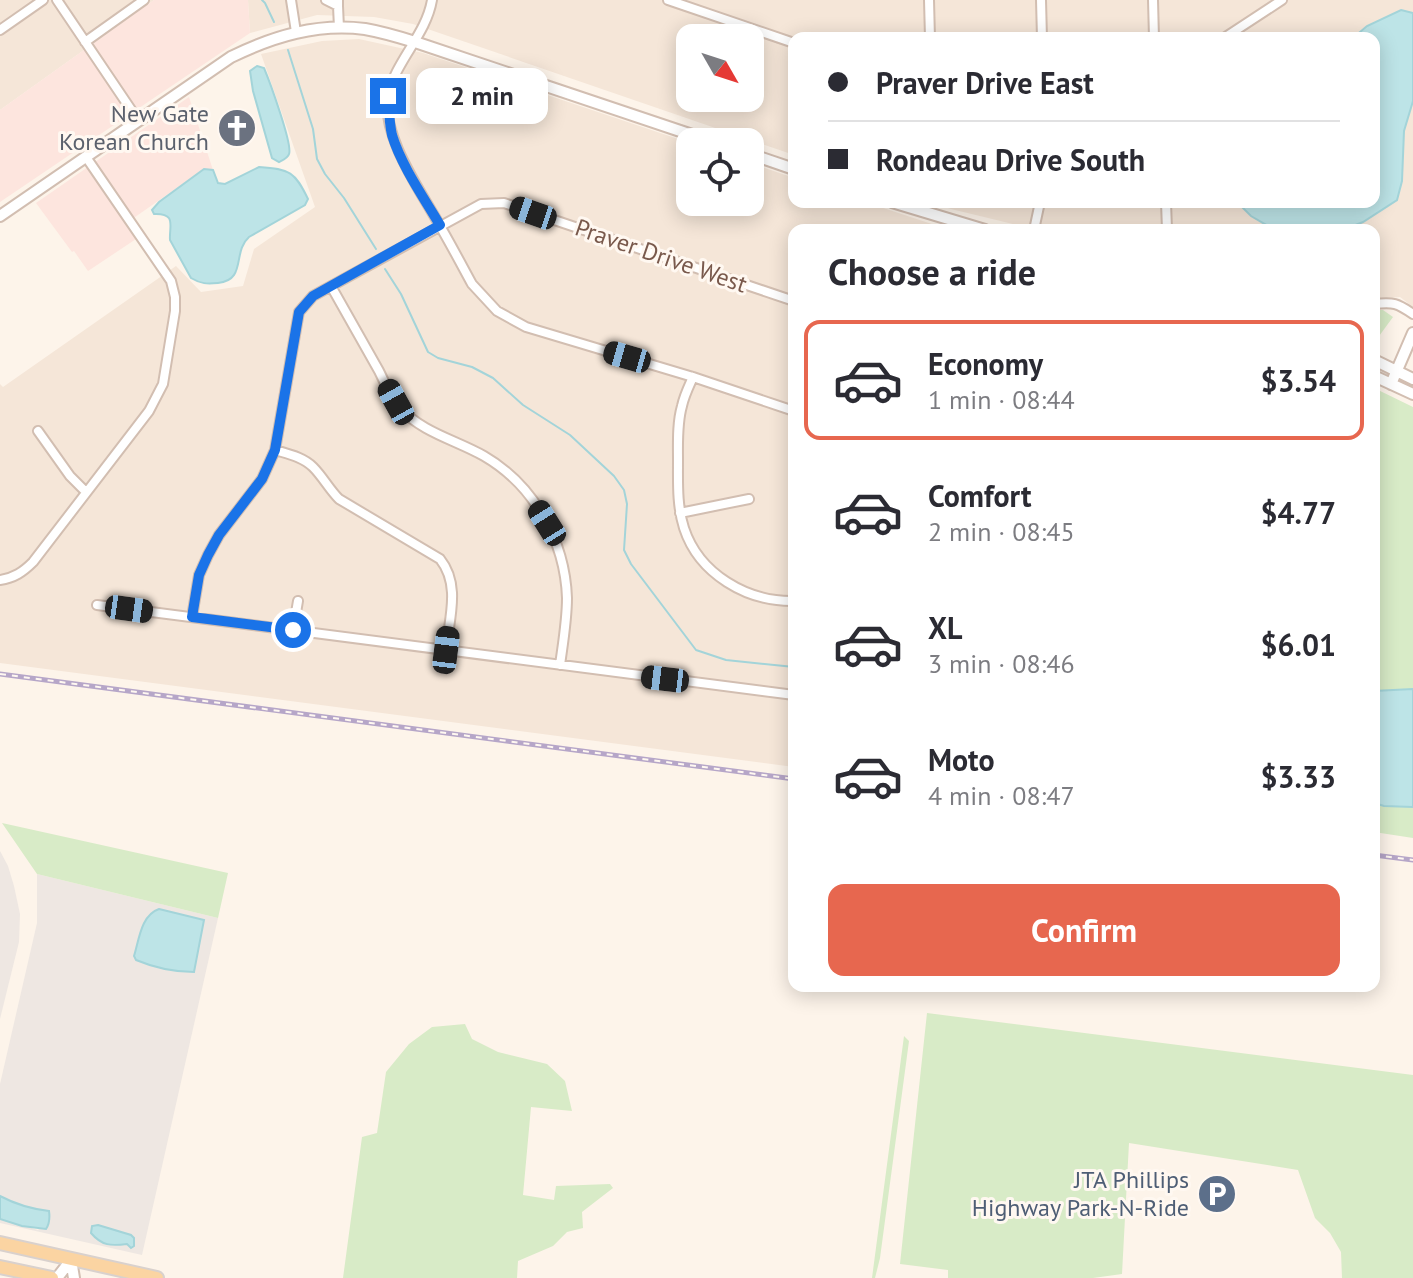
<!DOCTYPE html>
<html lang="en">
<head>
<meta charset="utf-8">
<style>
  :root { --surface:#fff; --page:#f7f7f7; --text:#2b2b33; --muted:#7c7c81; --line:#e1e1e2; --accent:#e7674f }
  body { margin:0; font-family:"PT Sans",sans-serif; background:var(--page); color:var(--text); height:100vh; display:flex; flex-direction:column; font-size:30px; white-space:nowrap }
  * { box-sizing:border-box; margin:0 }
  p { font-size:26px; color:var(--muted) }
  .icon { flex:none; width:44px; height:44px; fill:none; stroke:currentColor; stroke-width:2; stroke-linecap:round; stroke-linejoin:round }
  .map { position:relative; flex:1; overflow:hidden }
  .sheet { position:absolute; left:788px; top:224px; width:592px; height:768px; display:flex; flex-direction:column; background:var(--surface); border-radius:16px; box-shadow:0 4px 20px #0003 }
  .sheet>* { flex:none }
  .top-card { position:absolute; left:788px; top:32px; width:592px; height:176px; border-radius:16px; box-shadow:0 4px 20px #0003; display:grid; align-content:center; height:176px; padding:0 40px; background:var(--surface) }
  .needle { width:52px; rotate:129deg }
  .controls { position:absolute; left:676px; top:24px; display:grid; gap:16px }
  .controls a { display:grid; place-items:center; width:88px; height:88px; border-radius:16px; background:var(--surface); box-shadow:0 4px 20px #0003; font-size:40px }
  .end { position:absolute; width:36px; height:36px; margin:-18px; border:10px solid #1a73e8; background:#fff; box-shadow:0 0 0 4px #fff }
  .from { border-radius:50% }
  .bubble { position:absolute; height:56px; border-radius:16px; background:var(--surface); box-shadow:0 4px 20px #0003; font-size:26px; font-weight:700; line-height:56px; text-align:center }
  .car { position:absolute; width:24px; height:48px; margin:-24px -12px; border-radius:10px; box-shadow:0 0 6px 2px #0007; background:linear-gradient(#222 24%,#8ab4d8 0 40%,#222 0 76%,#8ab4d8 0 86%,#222 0) }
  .top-card b { display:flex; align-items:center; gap:28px; height:76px; font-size:30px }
  .top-card b+b { border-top:2px solid var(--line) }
  .top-card i { width:20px; height:20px; background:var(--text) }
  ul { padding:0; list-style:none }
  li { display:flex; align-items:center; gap:24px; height:120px; margin:0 16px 12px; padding:0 24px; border:4px solid transparent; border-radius:16px }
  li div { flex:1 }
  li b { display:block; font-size:30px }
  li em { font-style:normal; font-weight:700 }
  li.active { border-color:var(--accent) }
  li>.icon { width:72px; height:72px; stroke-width:1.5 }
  h2 { padding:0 40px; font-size:36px; line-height:96px }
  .cta { display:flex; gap:16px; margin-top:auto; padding:16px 40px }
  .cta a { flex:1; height:92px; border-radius:16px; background:var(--accent); color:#fff; font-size:32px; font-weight:700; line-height:92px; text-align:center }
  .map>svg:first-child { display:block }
</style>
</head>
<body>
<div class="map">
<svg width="1413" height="1278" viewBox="0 0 1413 1278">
  <rect width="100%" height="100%" fill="#fdf4ea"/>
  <path fill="#f5e6d8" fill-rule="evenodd" d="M0 0H154L0 110Z
    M248 0H1413V307L1400 297 1374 299V230H1038L951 209 930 202H1374V38H794V155L413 24 374 17 317 15 250 33ZM690 38H750V98H690Z
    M359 39 423 53 690 143V202H750V163L794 178V202H865L950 230H794V767L0 663V384L3 387 176 266 201 292 243 286 254 249 315 207 261 54 322 41Z"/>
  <path fill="#fde5de" d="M154 0H248L250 33 0 202V110Z
    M189 97 213 170 204 169 125 224 136 239 88 271 74 251 72 252 36 203Z"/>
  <path fill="#eee7e2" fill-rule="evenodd" d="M0 851 8 866 14 886 20 914 19 942 0 1019Z
    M37 874 218 918 142 1255 0 1223V1219H2L38 1230 49 1211 25 1207 10 1200 3 1199 0 1196V1084L37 923ZM98 1226 114 1231 124 1232 131 1248 127 1244 95 1238 91 1233V1228Z"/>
  <path fill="#d8ebc7" d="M1374 310H1383L1393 317 1374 343Z
    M1374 388 1413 407V838L1374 832Z
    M2 823 228 873 218 918 37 874Z
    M927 1013 1413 1075V1278H1342L1341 1252 1330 1233 1315 1218 1298 1170 1129 1143 1122 1274 1093 1278H948V1270L900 1264Z
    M465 1024 472 1039 498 1052 547 1064 565 1081 572 1111 531 1107 523 1195 554 1200 556 1186 610 1184 613 1188 582 1212 583 1228 567 1232 553 1246 518 1261 517 1278H343L362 1137 377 1133 386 1072 409 1044 432 1027Z
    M904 1036 909 1041 880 1258 875 1278H872Z"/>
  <path fill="#bde4e7" stroke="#a3d4d9" stroke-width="2" d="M1401 10 1413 13V101L1404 131 1402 181 1397 200 1363 222 1343 230H1275L1251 216 1237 202H1374V38H1353L1367 26Z
    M257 66 264 68C269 80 293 145 289 154 288 158 283 160 279 162L272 158 253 91 250 71Z
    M259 167C290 169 295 172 308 199L305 205 249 237C232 252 247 280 218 283 207 284 201 284 191 278L170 240C169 226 177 213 154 214L152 210 159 202 204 169 213 170 218 183 225 184Z
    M1413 689V807L1384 806 1374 803V691Z
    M159 909 204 920 194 972C174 972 155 968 136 960L134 956C139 940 141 915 159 909Z
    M0 1196C15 1204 32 1209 49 1211 50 1218 50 1223 46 1229L22 1226 0 1219Z
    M98 1225 131 1235 134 1238V1246L131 1248 127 1244C111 1246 102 1246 91 1233L92 1226Z"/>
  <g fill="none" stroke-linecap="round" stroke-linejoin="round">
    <path stroke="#a3d4d9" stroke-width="2" d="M262 0 265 3 274 22
      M288 50 313 129 317 159 325 174 344 198 376 249
      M385 269 401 294 428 352 438 358 472 367 493 378 523 405 570 435 614 476 624 490 627 504 624 550 631 564 696 650 726 660 794 667"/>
    <defs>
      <path id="minor" d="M57 0 138 120
        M291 0 296 32
        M326 0 338 6V0
        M432 0C426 35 396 60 388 95 381 134 418 187 436 219 449 241 460 262 472 284L497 311 526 327 693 377 794 411
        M668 0 794 43
        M929 0 930 38
        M1041 0 1042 38
        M1153 0 1154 38
        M338 6 339 28
        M0 30 43 0
        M1224 38 1282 0
        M85 42 144 0
        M1166 202 1167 230
        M1034 230 1040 202
        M331 286C347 314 363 343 379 371 385 383 391 398 400 408 423 433 456 440 484 456 534 485 565 541 567 598 567 620 563 643 560 665
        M1374 304C1394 302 1397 303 1413 314
        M693 377C689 386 684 396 682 406 677 423 678 443 678 461 678 483 677 506 684 528 699 574 747 602 794 601
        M38 431 70 476 86 492
        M275 450C288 454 303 457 313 467 323 477 329 489 339 499L440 559C461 585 449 619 446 650
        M680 513 749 499
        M0 580C14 578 23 572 33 562L149 411 163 384 175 311V297L171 281 86 157
        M97 605 794 695
        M192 617 199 575 208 555 219 535 262 479 275 450 299 312 313 296 481 204 504 203 794 301
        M293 630 298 601"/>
      <path id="tertiary" d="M750 154 794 169
        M892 202 985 230
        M0 216 231 57C274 36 317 23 365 29 382 32 399 37 415 42L713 142
        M1374 360 1413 379
        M1374 376 1413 394
        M1391 384 1413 333
        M71 1260 74 1278
        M57 1278 71 1260"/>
      <path id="primary" d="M0 1243 157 1278
        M0 1267 52 1278"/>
    </defs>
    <use href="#minor" stroke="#d2beb1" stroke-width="12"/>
    <use href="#tertiary" stroke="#d2beb1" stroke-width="14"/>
    <use href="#primary" stroke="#d9d1cd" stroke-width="16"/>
    <use href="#minor" stroke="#fff" stroke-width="8"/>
    <use href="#tertiary" stroke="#fff" stroke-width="10"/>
    <use href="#primary" stroke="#fbd4a2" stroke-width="12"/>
    <defs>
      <path id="rail" d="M0 674 794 779
        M1374 855 1413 860"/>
    </defs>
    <use href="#rail" stroke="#b6a6c8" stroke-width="5"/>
    <use href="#rail" stroke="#fff8f1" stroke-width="2" stroke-dasharray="6" stroke-linecap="butt"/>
  </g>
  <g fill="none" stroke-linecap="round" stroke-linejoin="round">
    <path stroke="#1a73e8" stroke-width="10" d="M293 630 192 617 199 575 208 555 219 535 262 479 275 450 299 312 313 296 440 225C424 198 401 165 392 135 389 122 389 109 388 96"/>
  </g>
  <defs>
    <symbol id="church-disc" viewBox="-11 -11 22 22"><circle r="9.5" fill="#6b7280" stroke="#fff8f1"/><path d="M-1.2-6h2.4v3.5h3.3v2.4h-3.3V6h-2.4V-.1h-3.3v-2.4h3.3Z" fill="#fff"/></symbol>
    <symbol id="parking-disc" viewBox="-11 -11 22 22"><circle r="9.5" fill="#5c6f8a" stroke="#fff8f1"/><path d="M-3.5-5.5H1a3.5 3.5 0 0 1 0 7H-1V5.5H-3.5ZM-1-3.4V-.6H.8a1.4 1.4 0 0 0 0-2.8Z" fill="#fff"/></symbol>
  </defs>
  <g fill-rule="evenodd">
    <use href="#church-disc" x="215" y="106" width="44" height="44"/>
    <use href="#parking-disc" x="1195" y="1172" width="44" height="44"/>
  </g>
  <g text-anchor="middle" stroke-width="6" stroke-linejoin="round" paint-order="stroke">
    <g font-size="24" fill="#5b616d" stroke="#fff8f1" text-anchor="end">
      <text x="209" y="122">New Gate<tspan x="209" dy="28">Korean Church</tspan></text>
    </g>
    <g font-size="24" fill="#79594c" stroke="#fff8f1">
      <text transform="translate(661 256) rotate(19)" y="8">Praver Drive West</text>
    </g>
    <g font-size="24" fill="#4e5e75" stroke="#fff8f1" text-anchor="end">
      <text x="1189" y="1188">JTA Phillips<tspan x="1189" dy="28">Highway Park-N-Ride</tspan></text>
    </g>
  </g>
</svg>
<div class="controls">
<a><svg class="needle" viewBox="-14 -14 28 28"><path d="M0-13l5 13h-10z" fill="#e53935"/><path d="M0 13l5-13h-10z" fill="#7c7c81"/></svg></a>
<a><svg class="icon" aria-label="locate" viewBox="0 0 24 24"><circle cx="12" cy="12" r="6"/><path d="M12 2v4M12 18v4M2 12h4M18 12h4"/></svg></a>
</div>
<i class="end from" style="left:293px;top:630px"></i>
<i class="end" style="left:388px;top:96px"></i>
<div class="bubble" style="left:416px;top:68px;width:132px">2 min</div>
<i class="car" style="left:533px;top:213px;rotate:289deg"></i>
<i class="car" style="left:627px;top:357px;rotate:286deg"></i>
<i class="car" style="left:396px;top:402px;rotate:331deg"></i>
<i class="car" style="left:547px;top:523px;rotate:328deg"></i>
<i class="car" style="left:129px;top:609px;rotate:98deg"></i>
<i class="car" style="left:446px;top:650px;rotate:7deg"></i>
<i class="car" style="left:665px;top:679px;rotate:277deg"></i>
<div class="top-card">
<b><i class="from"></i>Praver Drive East</b>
<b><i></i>Rondeau Drive South</b>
</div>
<section class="sheet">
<h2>Choose a ride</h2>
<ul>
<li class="active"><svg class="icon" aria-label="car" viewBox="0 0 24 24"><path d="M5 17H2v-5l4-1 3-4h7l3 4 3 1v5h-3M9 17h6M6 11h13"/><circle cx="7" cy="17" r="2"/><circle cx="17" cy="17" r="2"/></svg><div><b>Economy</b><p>1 min · 08:44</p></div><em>$3.54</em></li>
<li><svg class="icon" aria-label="car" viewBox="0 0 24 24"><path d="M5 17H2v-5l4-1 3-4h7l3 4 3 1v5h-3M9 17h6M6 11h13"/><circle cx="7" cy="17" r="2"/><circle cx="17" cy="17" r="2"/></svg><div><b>Comfort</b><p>2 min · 08:45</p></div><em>$4.77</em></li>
<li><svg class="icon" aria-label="car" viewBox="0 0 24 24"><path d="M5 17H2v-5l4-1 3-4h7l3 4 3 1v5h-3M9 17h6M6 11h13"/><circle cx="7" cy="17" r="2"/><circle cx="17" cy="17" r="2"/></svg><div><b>XL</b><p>3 min · 08:46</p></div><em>$6.01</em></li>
<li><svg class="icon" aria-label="car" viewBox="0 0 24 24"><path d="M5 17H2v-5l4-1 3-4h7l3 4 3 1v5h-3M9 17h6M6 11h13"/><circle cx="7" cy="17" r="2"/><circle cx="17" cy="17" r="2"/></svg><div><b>Moto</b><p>4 min · 08:47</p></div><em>$3.33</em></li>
</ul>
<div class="cta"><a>Confirm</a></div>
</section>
</div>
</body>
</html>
